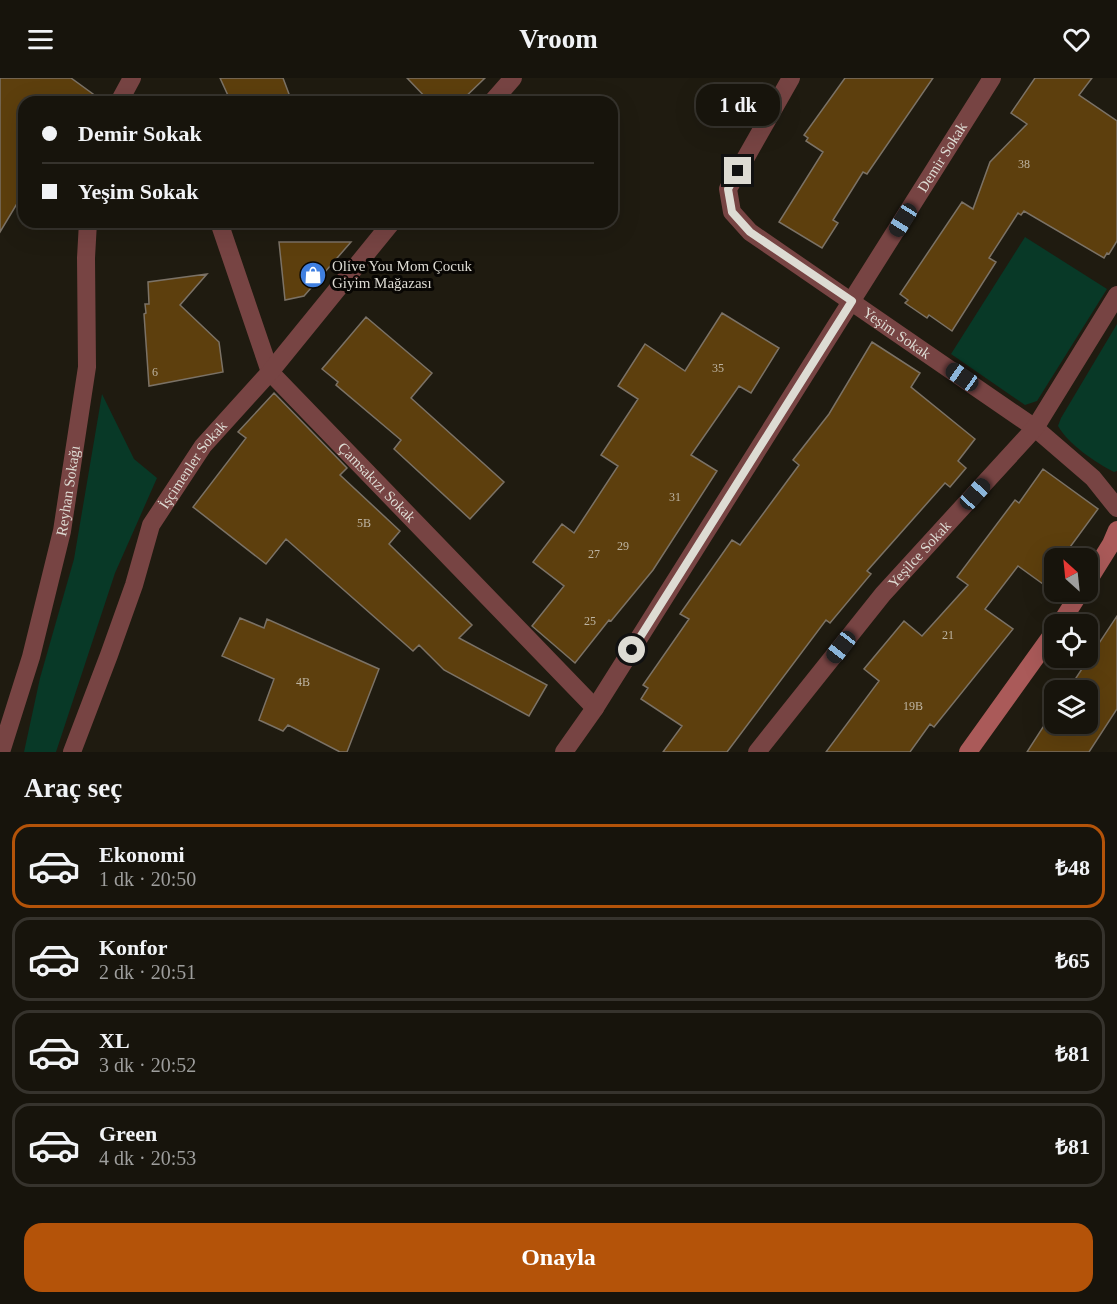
<!DOCTYPE html>
<html lang="tr">
<head>
<meta charset="utf-8">
<style>
  :root { --surface:#17140c; --page:#201d15; --text:#f1f3f6; --muted:#9e9e9d; --line:#36332d; --accent:#b45309 }
  body { margin:0; font-family:Georgia,serif; background:var(--page); color:var(--text); height:100vh; display:flex; flex-direction:column; font-size:22px; white-space:nowrap }
  * { box-sizing:border-box; margin:0 }
  p { font-size:20px; color:var(--muted) }
  .icon { flex:none; width:33px; height:33px; fill:none; stroke:currentColor; stroke-width:2; stroke-linecap:round; stroke-linejoin:round }
  .map { position:relative; height:674px; overflow:hidden }
  .details { display:flex; flex-direction:column; background:var(--surface); flex:1 }
  .details>* { flex:none }
  .top-card { position:absolute; left:18px; top:18px; width:600px; height:132px; border-radius:18px; box-shadow:0 6px 24px #0002,0 0 0 2px var(--line); display:grid; align-content:center; height:132px; padding:0 24px; background:var(--surface) }
  .needle { width:39px; rotate:333deg }
  .controls { position:absolute; left:1044px; top:470px; display:grid; gap:12px }
  .controls a { display:grid; place-items:center; width:54px; height:54px; border-radius:12px; background:var(--surface); box-shadow:0 6px 24px #0002,0 0 0 2px var(--line); font-size:30px }
  .end { position:absolute; width:27px; height:27px; margin:-14px; border:8px solid #dddbd3; background:#111; box-shadow:0 0 0 3px #111 }
  .from { border-radius:50% }
  .bubble { position:absolute; height:42px; border-radius:18px; background:var(--surface); box-shadow:0 6px 24px #0002,0 0 0 2px var(--line); font-size:20px; font-weight:700; line-height:42px; text-align:center }
  .car { position:absolute; width:18px; height:36px; margin:-18px -9px; border-radius:8px; box-shadow:0 0 4px 2px #0007; background:linear-gradient(#222 24%,#8ab4d8 0 40%,#222 0 76%,#8ab4d8 0 86%,#222 0) }
  .top-card b { display:flex; align-items:center; gap:21px; height:57px; font-size:22px }
  .top-card b+b { border-top:2px solid var(--line) }
  .top-card i { width:15px; height:15px; background:var(--text) }
  ul { padding:0; list-style:none }
  li { display:flex; align-items:center; gap:18px; height:84px; margin:0 12px 9px; padding:0 12px; border:3px solid var(--line); border-radius:18px }
  li div { flex:1 }
  li b { display:block; font-size:22px }
  li em { font-style:normal; font-weight:700 }
  li.on { border-color:var(--accent) }
  li>.icon { width:54px; height:54px; stroke-width:1.5 }
  h2 { padding:0 24px; font-size:27px; line-height:72px }
  .primary-button { display:flex; gap:12px; margin-top:auto; padding:12px 24px }
  .primary-button a { flex:1; height:69px; border-radius:18px; background:var(--accent); color:#fff; font-size:24px; font-weight:700; line-height:69px; text-align:center }
  header { display:flex; justify-content:space-between; align-items:center; height:78px; padding:0 24px; background:var(--surface); font-size:27px; font-weight:700 }
  .map>svg:first-child { display:block }
</style>
</head>
<body>
<header><svg class="icon" aria-label="menu" viewBox="0 0 24 24"><path d="M4 6h16M4 12h16M4 18h16"/></svg>Vroom<svg class="icon" aria-label="heart" viewBox="0 0 24 24"><path d="M12 20l-8-8c-3-5 5-10 8-4 3-6 11-1 8 4z"/></svg></header>
<div class="map">
<svg width="1117" height="674" viewBox="0 0 1117 674">
  <rect width="100%" height="100%" fill="#1f1b10"/>
  <path fill="#083927" d="M1025 159 1107 211 1037 323 1025 327 951 276Z
    M1117 246V393L1114 394C1095 384 1069 367 1058 348L1061 340Z
    M102 316 134 381 157 400 115 495 56 674H24L40 600 74 481Z"/>
  <path fill="#5d3f0d" stroke="#7b7266" stroke-width="1.5" d="M0 0H71L104 24H24V114L0 154Z
    M220 0H283L292 24H231Z
    M407 0H485L460 24H430Z
    M845 0H933L867 96 863 94 833 142 838 145 822 170 779 144 823 74 806 63 808 60 804 57Z
    M1035 0H1092L1079 17 1117 43V163L1109 176 1107 175 1104 180 1024 133 1021 137 1018 135 989 180 996 184 952 253 929 237 927 240 905 225 908 222 900 216 962 124 973 131 990 84 1027 46 1011 35Z
    M279 164H351L304 218 285 222Z
    M207 196 180 227 219 264 223 294 149 308 144 236 146 235 145 226H149L148 204Z
    M722 235 779 270 751 315 739 308 691 377 717 393 653 492 611 543 609 542 575 585 532 548 564 508 533 484 562 446 574 455 618 388 601 377 638 321 618 308 645 266 685 293Z
    M366 239 432 295 411 320 504 404 470 441 394 371 401 362 336 307 338 304 322 291Z
    M872 264 920 295 911 309 975 361 958 383 966 390 950 409 945 405 867 493 871 496 830 545 826 542 727 674H663L682 648 641 621 648 610 643 607 689 541 680 536 732 462 740 467 799 387 793 382 829 336Z
    M274 315 347 390 340 397 400 453 389 466 472 547 459 560 547 607 529 638 444 592 419 567 413 573 286 461 266 486 193 429 246 360 238 354Z
    M1043 391 1098 431 1062 480H1054V491L1043 506 1018 488 985 531 1013 551 934 649 930 646 910 674H826L879 603 864 591 904 543 922 558 968 507 957 499 1015 422 1019 425Z
    M1117 538V631L1089 674H1027L1054 632V645H1088V612H1068Z
    M240 540 264 550 267 541 379 591 347 674H340L288 647 283 653 259 642 274 601 222 578Z"/>
  <g fill="none" stroke-linecap="round" stroke-linejoin="round">
    <g stroke="#774443" stroke-width="18">
      <path id="s1" d="M791 0 728 111 732 134 750 154 1035 350 1093 400 1117 430"/>
      <path d="M119 24 132 0"/>
      <path d="M492 24 513 0"/>
      <path id="s2" d="M219 144 270 294 595 630"/>
      <path id="s3" d="M1 674 31 579 62 453 87 289 86 180 88 144"/>
      <path id="s4" d="M72 674 109 577 134 507 151 447 203 368 270 294 392 144"/>
      <path id="s5" d="M564 674 595 630 992 0"/>
      <path id="s6" d="M757 674 883 516 1035 350 1117 217"/>
    </g>
    <path stroke="#aa5a59" stroke-width="18" d="M1088 503 1111 466 1117 452
      M1060 546 1081 513
      M968 674 1054 554"/>
  </g>
  <g fill="none" stroke-linecap="round" stroke-linejoin="round">
    <path stroke="#dddbd3" stroke-width="8" d="M632 572 852 223 750 154 732 134 728 111 738 93"/>
  </g>
  <defs>
    <symbol id="shop-disc" viewBox="-11 -11 22 22"><circle r="9.5" fill="#3f7fe0" stroke="#080603"/><path d="M-5-2.5h2.3a2.7 3.5 0 0 1 5.4 0H5L5.5 6h-11ZM-1.5-2.5h3a1.5 2.3 0 0 0-3 0Z" fill="#fff"/></symbol>
  </defs>
  <g fill-rule="evenodd">
    <use href="#shop-disc" x="298" y="182" width="30" height="30"/>
  </g>
  <g text-anchor="middle" stroke-width="6" stroke-linejoin="round" paint-order="stroke">
    <g font-size="12" fill="#bdb4a2">
      <text x="1024" y="90">38</text>
      <text x="718" y="294">35</text>
      <text x="155" y="298">6</text>
      <text x="675" y="423">31</text>
      <text x="364" y="449">5B</text>
      <text x="623" y="472">29</text>
      <text x="594" y="480">27</text>
      <text x="590" y="547">25</text>
      <text x="948" y="561">21</text>
      <text x="303" y="608">4B</text>
      <text x="913" y="632">19B</text>
    </g>
    <g font-size="15" fill="#dddbd3" stroke="#080603">
      <text dy="5" stroke="none"><textPath href="#s5" startOffset="705">Demir Sokak</textPath></text>
      <text dy="5" stroke="none"><textPath href="#s1" startOffset="356">Yeşim Sokak</textPath></text>
      <text dy="5" stroke="none"><textPath href="#s4" startOffset="314">İşçimenler Sokak</textPath></text>
      <text dy="5" stroke="none"><textPath href="#s2" startOffset="312">Çamsakızı Sokak</textPath></text>
      <text dy="5" stroke="none"><textPath href="#s3" startOffset="270">Reyhan Sokağı</textPath></text>
      <text dy="5" stroke="none"><textPath href="#s6" startOffset="256">Yeşilce Sokak</textPath></text>
    </g>
    <g font-size="15" fill="#dddbd3" stroke="#080603" text-anchor="start">
      <text x="332" y="193">Olive You Mom Çocuk<tspan x="332" dy="17">Giyim Mağazası</tspan></text>
    </g>
  </g>
</svg>
<div class="controls">
<a><svg class="needle" viewBox="-14 -14 28 28"><path d="M0-13l5 13h-10z" fill="#e53935"/><path d="M0 13l5-13h-10z" fill="#9e9e9d"/></svg></a>
<a><svg class="icon" aria-label="locate" viewBox="0 0 24 24"><circle cx="12" cy="12" r="6"/><path d="M12 2v4M12 18v4M2 12h4M18 12h4"/></svg></a>
<a><svg class="icon" aria-label="layers" viewBox="0 0 24 24"><path d="M12 4l9 5-9 5-9-5zM3 14l9 5 9-5"/></svg></a>
</div>
<i class="end from" style="left:632px;top:572px"></i>
<i class="end" style="left:738px;top:93px"></i>
<div class="bubble" style="left:696px;top:6px;width:84px">1 dk</div>
<i class="car" style="left:903px;top:142px;rotate:212deg"></i>
<i class="car" style="left:962px;top:299px;rotate:305deg"></i>
<i class="car" style="left:975px;top:416px;rotate:42deg"></i>
<i class="car" style="left:841px;top:569px;rotate:218deg"></i>
<div class="top-card">
<b><i class="from"></i>Demir Sokak</b>
<b><i></i>Yeşim Sokak</b>
</div>
</div>
<section class="details">
<h2>Araç seç</h2>
<ul>
<li class="on"><svg class="icon" aria-label="car" viewBox="0 0 24 24"><path d="M5 17H2v-5l4-1 3-4h7l3 4 3 1v5h-3M9 17h6M6 11h13"/><circle cx="7" cy="17" r="2"/><circle cx="17" cy="17" r="2"/></svg><div><b>Ekonomi</b><p>1 dk · 20:50</p></div><em>₺48</em></li>
<li><svg class="icon" aria-label="car" viewBox="0 0 24 24"><path d="M5 17H2v-5l4-1 3-4h7l3 4 3 1v5h-3M9 17h6M6 11h13"/><circle cx="7" cy="17" r="2"/><circle cx="17" cy="17" r="2"/></svg><div><b>Konfor</b><p>2 dk · 20:51</p></div><em>₺65</em></li>
<li><svg class="icon" aria-label="car" viewBox="0 0 24 24"><path d="M5 17H2v-5l4-1 3-4h7l3 4 3 1v5h-3M9 17h6M6 11h13"/><circle cx="7" cy="17" r="2"/><circle cx="17" cy="17" r="2"/></svg><div><b>XL</b><p>3 dk · 20:52</p></div><em>₺81</em></li>
<li><svg class="icon" aria-label="car" viewBox="0 0 24 24"><path d="M5 17H2v-5l4-1 3-4h7l3 4 3 1v5h-3M9 17h6M6 11h13"/><circle cx="7" cy="17" r="2"/><circle cx="17" cy="17" r="2"/></svg><div><b>Green</b><p>4 dk · 20:53</p></div><em>₺81</em></li>
</ul>
<div class="primary-button"><a>Onayla</a></div>
</section>
</body>
</html>
